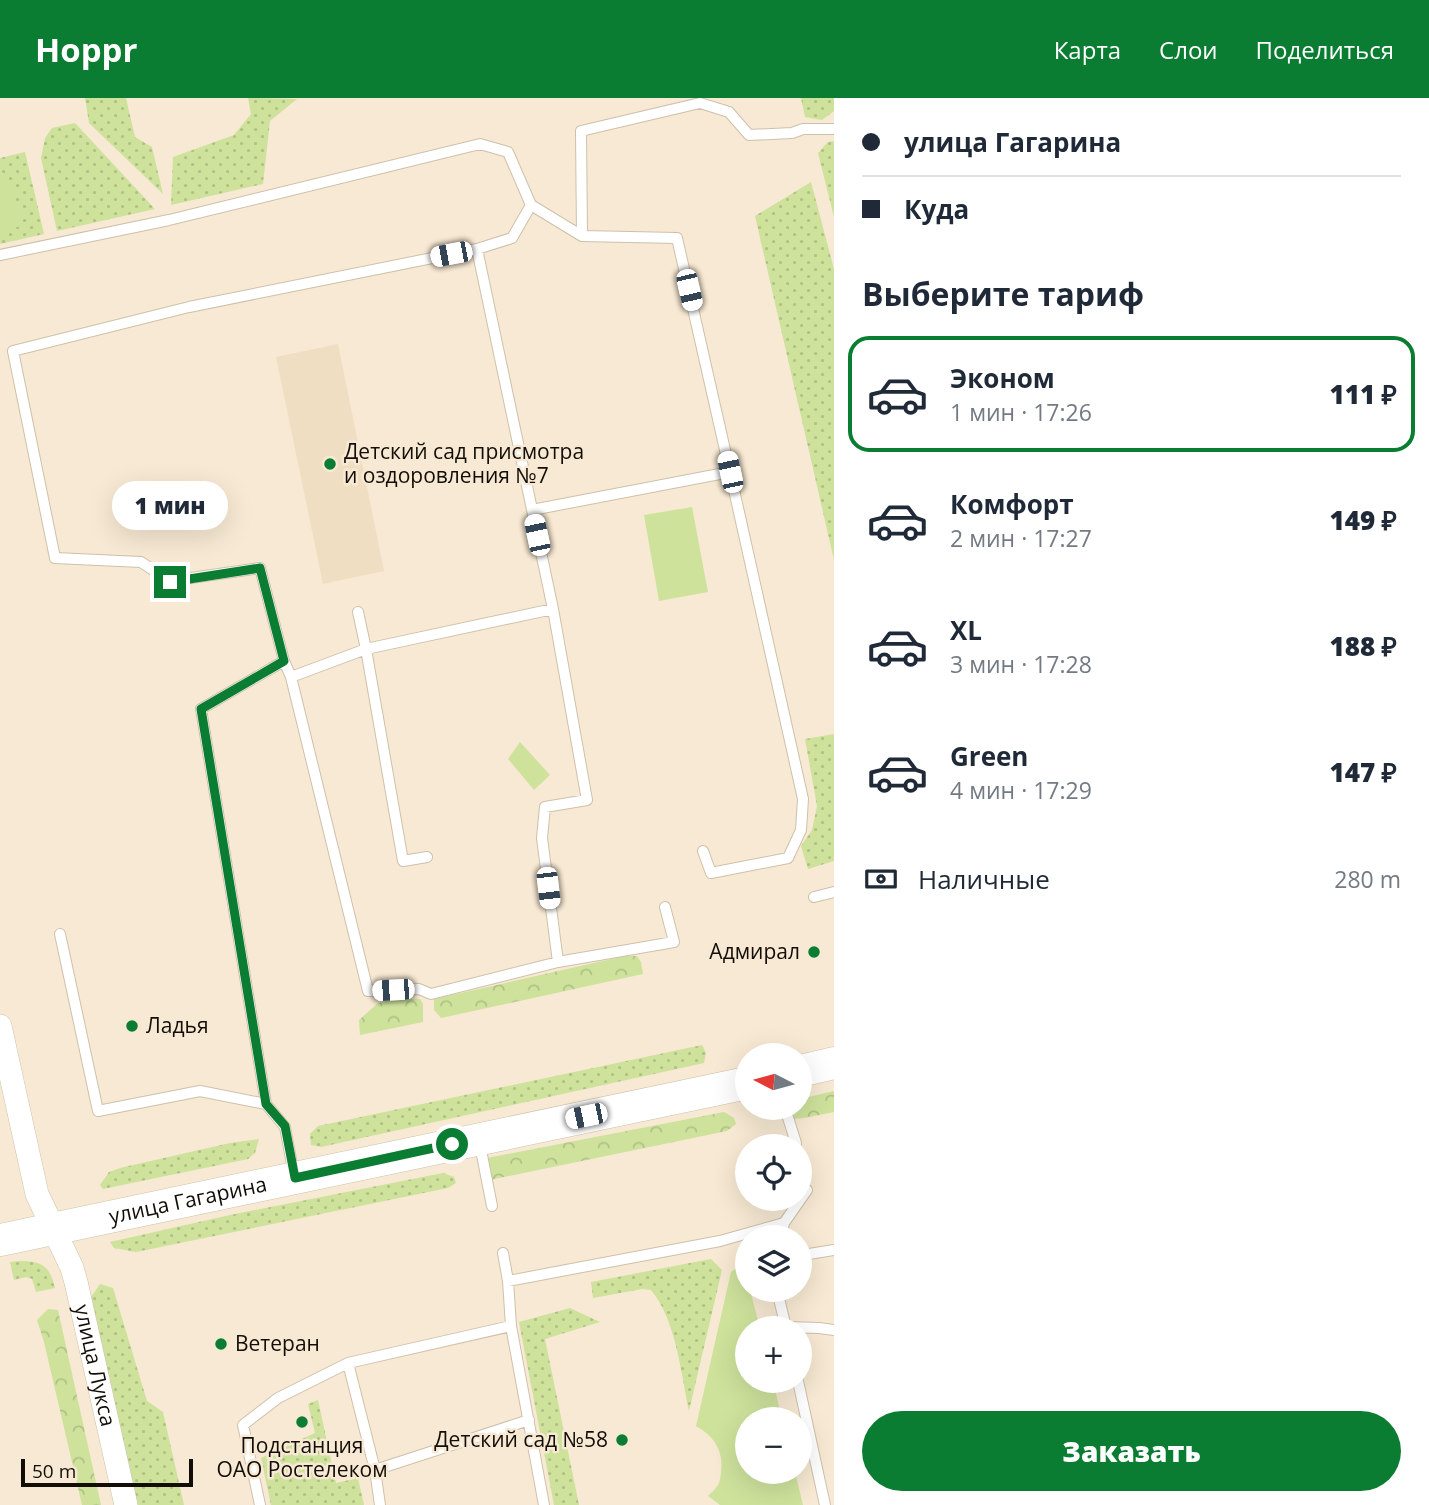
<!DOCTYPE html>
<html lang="ru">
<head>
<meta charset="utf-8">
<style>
  :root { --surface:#fff; --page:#f2f2f3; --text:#1f2937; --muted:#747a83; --line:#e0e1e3; --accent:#0b7d33 }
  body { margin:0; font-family:"Open Sans",sans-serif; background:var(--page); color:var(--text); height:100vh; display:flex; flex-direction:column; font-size:26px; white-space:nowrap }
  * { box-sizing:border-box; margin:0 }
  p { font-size:23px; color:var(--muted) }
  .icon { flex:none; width:38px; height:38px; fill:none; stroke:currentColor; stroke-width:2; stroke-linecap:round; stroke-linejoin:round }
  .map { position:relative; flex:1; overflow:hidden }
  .side { display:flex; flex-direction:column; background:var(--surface); width:595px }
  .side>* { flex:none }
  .hud { display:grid; align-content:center; height:154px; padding:0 28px; background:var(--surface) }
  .needle { width:46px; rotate:276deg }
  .fabs { position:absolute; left:735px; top:945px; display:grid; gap:14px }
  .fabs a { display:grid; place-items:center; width:77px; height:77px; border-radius:50%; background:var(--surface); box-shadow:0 7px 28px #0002; font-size:35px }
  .scale { position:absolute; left:21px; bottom:18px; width:172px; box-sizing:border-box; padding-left:7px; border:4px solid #120e07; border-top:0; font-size:19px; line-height:24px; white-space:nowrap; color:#120e07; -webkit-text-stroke:5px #f7e9d3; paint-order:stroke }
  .end { position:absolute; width:32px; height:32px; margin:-16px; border:9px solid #0b7d33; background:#fff; box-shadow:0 0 0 4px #fff }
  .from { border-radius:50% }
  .bubble { position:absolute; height:49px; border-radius:24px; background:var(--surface); box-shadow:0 7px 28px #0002; font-size:23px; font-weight:800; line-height:49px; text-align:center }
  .car { position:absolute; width:21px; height:42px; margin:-21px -10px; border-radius:9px; box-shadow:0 0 5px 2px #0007; background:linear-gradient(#fff 24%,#345 0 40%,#fff 0 76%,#345 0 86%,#fff 0) }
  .hud b { display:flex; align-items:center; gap:24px; height:66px; font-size:26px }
  .hud b+b { border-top:2px solid var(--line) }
  .hud i { width:18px; height:18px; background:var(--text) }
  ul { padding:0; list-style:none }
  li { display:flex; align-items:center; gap:21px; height:116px; margin:0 14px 10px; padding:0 14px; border:4px solid transparent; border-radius:21px }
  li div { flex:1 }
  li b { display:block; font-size:26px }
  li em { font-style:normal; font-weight:800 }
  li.active { border-color:var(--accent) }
  li>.icon { width:63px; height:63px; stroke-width:1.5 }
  h2 { padding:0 28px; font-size:32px; line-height:84px }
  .pay { display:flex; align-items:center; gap:18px; height:77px; padding:0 28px; font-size:26px }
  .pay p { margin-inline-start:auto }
  .button { display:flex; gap:14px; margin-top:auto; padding:14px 28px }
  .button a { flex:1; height:80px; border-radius:42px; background:var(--accent); color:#fff; font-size:28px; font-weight:800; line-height:80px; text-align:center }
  header { display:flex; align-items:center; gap:42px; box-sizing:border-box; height:98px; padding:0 35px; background:var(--accent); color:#fff }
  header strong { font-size:33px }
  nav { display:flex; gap:38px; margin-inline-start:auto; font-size:24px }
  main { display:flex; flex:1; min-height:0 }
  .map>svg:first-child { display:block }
</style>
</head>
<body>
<header>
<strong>Hoppr</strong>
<nav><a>Карта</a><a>Слои</a><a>Поделиться</a></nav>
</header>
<main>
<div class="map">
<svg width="834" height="1407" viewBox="0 0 834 1407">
  <defs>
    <pattern id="grass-dots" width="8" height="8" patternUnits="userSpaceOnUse" patternTransform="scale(1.75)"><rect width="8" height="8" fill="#cee29c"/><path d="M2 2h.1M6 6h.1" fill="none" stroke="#b0c185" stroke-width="1.8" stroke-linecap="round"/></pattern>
    <pattern id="forest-crowns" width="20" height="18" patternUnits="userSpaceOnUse" patternTransform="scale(1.75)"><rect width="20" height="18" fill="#cee29c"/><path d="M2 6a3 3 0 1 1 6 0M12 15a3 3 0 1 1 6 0" fill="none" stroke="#b0c185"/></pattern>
  </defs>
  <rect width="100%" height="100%" fill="#f7e9d3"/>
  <path fill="#f0dec2" d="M338 246 384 473 323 486 276 259Z"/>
  <path fill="url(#grass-dots)" d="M85 0H126L135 39 152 49 163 96 89 25Z
    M248 0 297 1 270 23 263 86 171 107 173 59 234 37 251 16Z
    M801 0H834V13L822 22 805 19Z
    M75 25 155 111 57 133 41 60 45 40 52 30Z
    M834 43V119L818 55 828 44Z
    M25 54 44 136 0 146V60Z
    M811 84 834 171V462L755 118Z
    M834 636V763L808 771 801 748 812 732 817 708 805 641Z
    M702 947 706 955 704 965 321 1049 311 1047 310 1036 318 1028Z
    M259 1041 255 1055 248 1061 103 1091 100 1087 109 1074 120 1070 230 1045Z
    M443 1075 454 1079 456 1085 448 1090 136 1154 114 1150 110 1144 230 1117Z
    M711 1161 722 1172 689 1313C681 1275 676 1222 651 1192L642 1191 593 1200 591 1184Z
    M20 1163C42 1163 50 1168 55 1190L36 1194 32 1181 26 1179 14 1182 10 1164Z
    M100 1186 113 1190 147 1303 163 1314 184 1407H136L91 1199Z
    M570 1210 600 1224 545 1241 579 1407H554L519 1224Z
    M318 1302 336 1385 358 1380 364 1407H271L261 1360 315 1335 308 1306Z"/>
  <path fill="url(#forest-crowns)" d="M625 858H637L641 864 643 876 441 920 434 912V901Z
    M398 900 420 901 423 906V924L360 937 359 922 378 905Z
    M834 993V1014L804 1020 794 1021 791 1013 793 1010H800V1001Z
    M724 1014 734 1020 736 1026 727 1033 490 1082 487 1060Z
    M48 1211 58 1212 101 1407H82L44 1244 37 1222Z"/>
  <path fill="#cee29c" d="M12 84 22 128 0 133V86Z
    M692 409 708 494 659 503 644 417Z
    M520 644 550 677 534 692 508 661Z
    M744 1164 747 1179V1192H750L760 1230H747V1283H773L782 1321H747V1374H795L803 1407H720L708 1398C712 1394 717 1390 719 1385 720 1383 721 1376 721 1374 724 1353 714 1338 696 1328L731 1174Z"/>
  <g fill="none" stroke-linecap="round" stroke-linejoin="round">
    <defs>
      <path id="service" d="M582 138 581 33 700 5 729 14 749 37 792 35 803 31H834
        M477 151 553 511
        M0 157 169 122 480 46 508 54 531 107 582 138 677 140 730 374 532 412
        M358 514 366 551 403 763 427 759
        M284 563 260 470 170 483 141 464 55 460 13 253 189 209 477 151 512 140 531 107
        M291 579 366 551 553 511 587 702 545 709 542 740 558 864
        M703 753 711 775 788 760 801 732 803 701 730 374
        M814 799 834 794
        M60 836 98 1013 200 993 266 1006
        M785 1010 796 1045
        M479 1042 492 1108
        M294 1077 285 1029 266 1006 201 611 284 563 291 579 368 893 419 891 431 896 558 864 674 844 665 809
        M781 1139 784 1125 807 1092
        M503 1155 508 1183 511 1228 544 1407
        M800 1155 803 1157 834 1152
        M508 1183 720 1143 784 1125
        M777 1192 786 1230
        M786 1229 819 1230 834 1232
        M348 1265 375 1372 380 1407
        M798 1283 825 1407
        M375 1372 529 1322
        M260 1407 243 1327 278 1300 348 1265 511 1228"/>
      <g id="minor">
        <path id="s1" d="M0 928 37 1096 72 1170 76 1184 126 1407"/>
      </g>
      <g id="secondary">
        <path d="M800 973 834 965"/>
        <path id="s2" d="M0 1142 747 985"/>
      </g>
    </defs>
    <use href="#service" stroke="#cec1ab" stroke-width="12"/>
    <use href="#minor" stroke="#cec1ab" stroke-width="24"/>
    <use href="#secondary" stroke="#cec1ab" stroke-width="33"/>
    <use href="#service" stroke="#fff" stroke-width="10"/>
    <use href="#minor" stroke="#fff" stroke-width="23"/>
    <use href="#secondary" stroke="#fff" stroke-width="32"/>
  </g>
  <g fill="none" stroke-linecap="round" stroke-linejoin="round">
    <path stroke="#0b7d33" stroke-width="9" d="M170 484 260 470 284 563 201 611 266 1006 285 1028 295 1080 452 1046"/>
  </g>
  <g fill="#0b7d33" stroke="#f7e9d3" stroke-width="2.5">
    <circle cx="330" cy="366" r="7"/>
    <circle cx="814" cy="854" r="7"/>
    <circle cx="132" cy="928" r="7"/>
    <circle cx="221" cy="1246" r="7"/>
    <circle cx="302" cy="1324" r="7"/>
    <circle cx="622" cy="1342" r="7"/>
  </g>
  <g text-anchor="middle" stroke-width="5" stroke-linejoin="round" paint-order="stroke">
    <g font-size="21" fill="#120e07" stroke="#f7e9d3" text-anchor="start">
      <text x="344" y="361">Детский сад присмотра<tspan x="344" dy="24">и оздоровления №7</tspan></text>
      <text x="800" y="861" text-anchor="end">Адмирал</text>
      <text x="146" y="935">Ладья</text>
      <text x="235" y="1253">Ветеран</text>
      <text x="608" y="1349" text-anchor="end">Детский сад №58</text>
      <text x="302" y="1355" text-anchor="middle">Подстанция<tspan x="302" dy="24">ОАО Ростелеком</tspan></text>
    </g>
    <g font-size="21" fill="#120e07" stroke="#f7e9d3">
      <text dy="7" stroke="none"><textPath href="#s2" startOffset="192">улица Гагарина</textPath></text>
      <text dy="7" stroke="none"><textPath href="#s1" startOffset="354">улица Лукса</textPath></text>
    </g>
  </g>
</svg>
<div class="fabs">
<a><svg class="needle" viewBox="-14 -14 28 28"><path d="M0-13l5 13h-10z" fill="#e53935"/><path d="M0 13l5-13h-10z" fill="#747a83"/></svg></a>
<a><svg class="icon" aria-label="locate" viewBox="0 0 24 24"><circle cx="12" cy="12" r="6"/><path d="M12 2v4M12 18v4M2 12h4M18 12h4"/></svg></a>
<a><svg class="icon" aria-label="layers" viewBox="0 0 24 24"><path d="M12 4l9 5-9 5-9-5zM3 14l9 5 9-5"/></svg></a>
<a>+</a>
<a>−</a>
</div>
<div class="scale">50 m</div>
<i class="end from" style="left:452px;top:1046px"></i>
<i class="end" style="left:170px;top:484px"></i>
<div class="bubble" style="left:112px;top:383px;width:116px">1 мин</div>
<i class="car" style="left:451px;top:156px;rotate:259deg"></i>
<i class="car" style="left:689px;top:192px;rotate:167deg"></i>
<i class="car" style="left:730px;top:374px;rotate:348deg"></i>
<i class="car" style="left:537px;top:437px;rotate:348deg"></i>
<i class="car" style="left:548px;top:790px;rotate:173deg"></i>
<i class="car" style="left:393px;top:892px;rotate:267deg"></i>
<i class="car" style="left:586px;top:1018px;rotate:258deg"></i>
</div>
<section class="side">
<div class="hud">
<b><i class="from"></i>улица Гагарина</b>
<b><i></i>Куда</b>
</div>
<h2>Выберите тариф</h2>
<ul>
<li class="active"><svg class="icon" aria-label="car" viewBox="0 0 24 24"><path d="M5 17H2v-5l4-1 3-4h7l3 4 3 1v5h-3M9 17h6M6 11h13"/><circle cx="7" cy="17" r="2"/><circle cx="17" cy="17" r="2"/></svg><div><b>Эконом</b><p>1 мин · 17:26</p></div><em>111 ₽</em></li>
<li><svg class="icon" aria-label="car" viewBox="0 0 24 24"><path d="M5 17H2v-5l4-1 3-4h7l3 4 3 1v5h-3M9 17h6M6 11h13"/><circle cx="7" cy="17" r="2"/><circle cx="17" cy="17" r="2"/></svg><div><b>Комфорт</b><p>2 мин · 17:27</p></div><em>149 ₽</em></li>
<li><svg class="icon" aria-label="car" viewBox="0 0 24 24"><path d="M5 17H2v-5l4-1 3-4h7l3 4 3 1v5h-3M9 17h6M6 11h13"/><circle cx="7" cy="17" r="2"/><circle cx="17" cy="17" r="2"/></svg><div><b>XL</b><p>3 мин · 17:28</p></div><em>188 ₽</em></li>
<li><svg class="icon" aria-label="car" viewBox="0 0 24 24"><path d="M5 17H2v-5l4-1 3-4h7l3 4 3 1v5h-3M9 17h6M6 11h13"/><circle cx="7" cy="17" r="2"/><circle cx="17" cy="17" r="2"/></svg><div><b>Green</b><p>4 мин · 17:29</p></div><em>147 ₽</em></li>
</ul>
<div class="pay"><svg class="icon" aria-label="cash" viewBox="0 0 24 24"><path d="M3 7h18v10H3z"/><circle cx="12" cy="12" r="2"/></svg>Наличные<p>280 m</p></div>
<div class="button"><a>Заказать</a></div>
</section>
</main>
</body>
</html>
